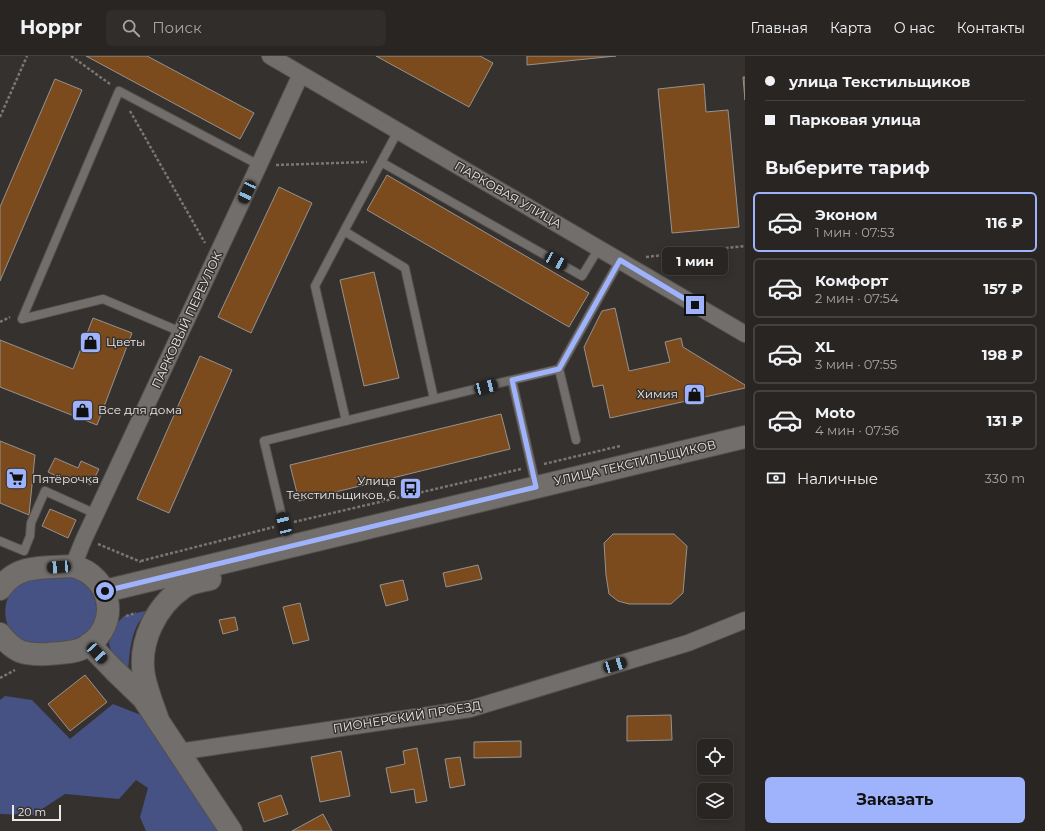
<!DOCTYPE html>
<html lang="ru">
<head>
<meta charset="utf-8">
<style>
  :root { --surface:#282523; --page:#302d2b; --text:#f1f3f6; --muted:#a5a5a6; --line:#444241; --accent:#9fb3fd }
  body { margin:0; font-family:Montserrat,sans-serif; background:var(--page); color:var(--text); height:100vh; display:flex; flex-direction:column; font-size:15px; white-space:nowrap }
  * { box-sizing:border-box; margin:0 }
  p { font-size:13px; color:var(--muted) }
  .icon { flex:none; width:22px; height:22px; fill:none; stroke:currentColor; stroke-width:2; stroke-linecap:round; stroke-linejoin:round }
  .map { position:relative; flex:1; overflow:hidden }
  .details { display:flex; flex-direction:column; background:var(--surface); width:300px }
  .details>* { flex:none }
  .banner { display:grid; align-content:center; height:88px; padding:0 20px; background:var(--surface) }
  .tools { position:absolute; left:697px; top:683px; display:grid; gap:8px }
  .tools a { display:grid; place-items:center; width:36px; height:36px; border-radius:6px; background:var(--surface); box-shadow:0 2px 10px #0003,0 0 0 1px var(--line); font-size:20px }
  .scale { position:absolute; left:12px; bottom:10px; width:49px; box-sizing:border-box; padding-left:4px; border:2px solid #ebe8e7; border-top:0; font-size:11px; line-height:14px; white-space:nowrap; color:#ebe8e7; -webkit-text-stroke:3px #35312f; paint-order:stroke }
  .end { position:absolute; width:18px; height:18px; margin:-9px; border:5px solid #9fb3fd; background:#111; box-shadow:0 0 0 2px #111 }
  .from { border-radius:50% }
  .bubble { position:absolute; height:28px; border-radius:6px; background:var(--surface); box-shadow:0 2px 10px #0003,0 0 0 1px var(--line); font-size:13px; font-weight:700; line-height:28px; text-align:center }
  .car { position:absolute; width:12px; height:24px; margin:-12px -6px; border-radius:5px; box-shadow:0 0 3px 1px #0007; background:linear-gradient(#222 24%,#8ab4d8 0 40%,#222 0 76%,#8ab4d8 0 86%,#222 0) }
  .banner b { display:flex; align-items:center; gap:14px; height:38px; font-size:15px }
  .banner b+b { border-top:1px solid var(--line) }
  .banner i { width:10px; height:10px; background:var(--text) }
  ul { padding:0; list-style:none }
  li { display:flex; align-items:center; gap:12px; height:60px; margin:0 8px 6px; padding:0 12px; border:2px solid var(--line); border-radius:6px }
  li div { flex:1 }
  li b { display:block; font-size:15px }
  li em { font-style:normal; font-weight:700 }
  li.selected { border-color:var(--accent) }
  li>.icon { width:36px; height:36px; stroke-width:1.5 }
  h2 { padding:0 20px; font-size:18px; line-height:48px }
  .pay { display:flex; align-items:center; gap:10px; height:44px; padding:0 20px; font-size:15px }
  .pay p { margin-inline-start:auto }
  .cta { display:flex; gap:8px; margin-top:auto; padding:8px 20px }
  .cta a { flex:1; height:46px; border-radius:6px; background:var(--accent); color:#111; font-size:16px; font-weight:700; line-height:46px; text-align:center }
  header { display:flex; align-items:center; gap:24px; box-sizing:border-box; height:56px; padding:0 20px; background:var(--surface); border-bottom:1px solid var(--line) }
  header strong { font-size:19px }
  nav { display:flex; gap:22px; margin-inline-start:auto; font-size:14px }
  .search { width:280px; height:36px; background:var(--page); display:flex; align-items:center; gap:10px; box-sizing:border-box; padding:0 14px; border-radius:6px; color:var(--muted); font-size:15px }
  main { display:flex; flex:1; min-height:0 }
  .map>svg:first-child { display:block }
</style>
</head>
<body>
<header>
<strong>Hoppr</strong>
<div class="search"><svg class="icon" aria-label="search" viewBox="0 0 24 24"><circle cx="10" cy="10" r="6"/><path d="M15 15l6 6"/></svg>Поиск</div>
<nav><a>Главная</a><a>Карта</a><a>О нас</a><a>Контакты</a></nav>
</header>
<main>
<div class="map">
<svg width="745" height="775" viewBox="0 0 745 775">
  <rect width="100%" height="100%" fill="#35312f"/>
  <path fill="#465283" d="M72 521C76 523 82 524 85 528 99 540 101 567 86 579 72 590 36 592 21 584 0 574 0 538 21 527 33 520 58 522 72 521Z
    M149 554C146 558 142 562 139 566 130 581 129 601 128 618L114 606 109 587 113 571 124 560Z
    M5 640 32 644 70 683 113 648 146 661 221 775H146L140 761 148 732 136 724 119 743 65 738 33 759 0 758V644Z"/>
  <path fill="#7b4b1e" stroke="#96928f" d="M86 0H147L254 57 240 83Z
    M376 0H480L493 7 469 51Z
    M527 0H616L527 9Z
    M743 21H745V44Z
    M55 23 82 34 0 225V151Z
    M704 28 706 56 728 54 739 171 672 177 658 33Z
    M387 119 589 237 569 271 367 154Z
    M279 131 312 147 251 277 218 261Z
    M374 216 399 322 364 330 340 224Z
    M615 252 629 315 670 306 665 286 681 282 683 291 745 329V332L610 362 603 329 593 331 584 291 602 255Z
    M93 262 132 277 97 369 0 331V284L73 313Z
    M200 300 232 314 169 457 137 443Z
    M501 358 510 393 299 445 290 409Z
    M0 385 35 399 29 459 0 447Z
    M55 402 78 412 81 405 99 413 91 429 74 421 71 427 48 416Z
    M50 453 76 464 68 482 42 470Z
    M613 478H674L687 490 683 537 671 548H629L618 545 609 538 606 519 604 487Z
    M478 509 482 523 446 531 443 517Z
    M403 524 408 544 386 550 380 529Z
    M300 547 309 584 293 588 283 551Z
    M235 561 238 574 223 578 219 564Z
    M85 619 107 646 70 675 48 648Z
    M671 659 672 684 627 685V660Z
    M521 685V701L474 702V686Z
    M417 692 427 745 416 747 414 733 391 737 386 712 405 708 403 695Z
    M341 695 350 740 320 746 311 701Z
    M460 701 465 729 450 732 445 703Z
    M281 739 288 758 264 766 258 747Z
    M323 758 332 775H292Z"/>
  <g fill="none" stroke-linecap="round" stroke-linejoin="round">
    <defs>
      <path id="lane" d="M381 106 582 220 599 192
        M344 175 398 75
        M181 276 103 243 22 263 119 35 259 109
        M559 313 576 384
        M512 324 559 313 620 204
        M346 365 315 230 344 175 405 212 434 343
        M0 485 24 495 30 480 31 467 45 435 96 458
        M289 490 264 385 512 324 536 430"/>
      <path id="street" d="M270 0 745 278
        M73 510 84 483 259 109 301 18
        M178 696 470 653 688 587 745 564"/>
      <path id="secondary" d="M0 533C17 507 46 512 73 510 112 520 121 568 87 590 77 597 59 597 48 598 24 599 15 597 0 578
        M105 535 745 381
        M89 588 114 614 143 642 231 775
        M158 664C153 650 147 635 144 620 138 586 156 550 184 531 191 526 202 525 210 523"/>
    </defs>
    <use href="#lane" stroke="#524f4d" stroke-width="10"/>
    <use href="#street" stroke="#524f4d" stroke-width="18"/>
    <use href="#secondary" stroke="#524f4d" stroke-width="24"/>
    <path stroke="#797674" stroke-width="2.5" stroke-dasharray="3 2" stroke-linecap="butt" d="M71 0 110 28
      M130 55 205 187
      M0 61 27 0
      M276 109 367 106
      M646 201 745 190
      M0 266 10 261
      M544 408 620 390
      M294 466 521 413
      M98 488 141 506
      M141 505 274 471
      M126 560 136 557
      M0 622 15 614"/>
    <use href="#lane" stroke="#726e6b" stroke-width="8"/>
    <use href="#street" stroke="#726e6b" stroke-width="16"/>
    <use href="#secondary" stroke="#726e6b" stroke-width="22"/>
  </g>
  <g fill="none" stroke-linecap="round" stroke-linejoin="round">
    <path stroke="#9fb3fd" stroke-width="5" d="M105 535 536 431 512 324 559 313 620 204 695 249"/>
  </g>
  <defs>
    <symbol id="shop-square" viewBox="-11 -11 22 22"><rect x="-9" y="-9" width="18" height="18" rx="4" fill="#9fb3fd" stroke="#35312f"/><path d="M-5-2.5h2.3a2.7 3.5 0 0 1 5.4 0H5L5.5 6h-11ZM-1.5-2.5h3a1.5 2.3 0 0 0-3 0Z" fill="#111"/></symbol>
    <symbol id="supermarket-square" viewBox="-11 -11 22 22"><rect x="-9" y="-9" width="18" height="18" rx="4" fill="#9fb3fd" stroke="#35312f"/><path d="M-6-5.5h2.5l.6 2H6L4.5 2H-2.5L-4.4-4H-6ZM-1.5 3.2a1.3 1.3 0 1 0 .1 0ZM3 3.2a1.3 1.3 0 1 0 .1 0Z" fill="#111"/></symbol>
    <symbol id="bus-square" viewBox="-11 -11 22 22"><rect x="-9" y="-9" width="18" height="18" rx="4" fill="#9fb3fd" stroke="#35312f"/><path d="M-5-6H5V4H4V6H2V4H-2V6H-4V4H-5ZM-3.5-4V0h7V-4ZM-3.5 1.2v1.5H-2V1.2ZM2 1.2v1.5H3.5V1.2Z" fill="#111"/></symbol>
  </defs>
  <g fill-rule="evenodd">
    <use href="#shop-square" x="78" y="274" width="25" height="25"/>
    <use href="#shop-square" x="682" y="326" width="25" height="25"/>
    <use href="#shop-square" x="70" y="342" width="25" height="25"/>
    <use href="#supermarket-square" x="4" y="410" width="25" height="25"/>
    <use href="#bus-square" x="398" y="420" width="25" height="25"/>
  </g>
  <g text-anchor="middle" stroke-width="3" stroke-linejoin="round" paint-order="stroke">
    <g font-size="12" fill="#ebe8e7" stroke="#35312f">
      <text transform="translate(508 139) rotate(30)" y="4">ПАРКОВАЯ УЛИЦА</text>
      <text transform="translate(187 264) rotate(-65)" y="4">ПАРКОВЫЙ ПЕРЕУЛОК</text>
      <text transform="translate(635 407) rotate(-13)" y="4">УЛИЦА ТЕКСТИЛЬЩИКОВ</text>
      <text transform="translate(407 661) rotate(-9)" y="4">ПИОНЕРСКИЙ ПРОЕЗД</text>
    </g>
    <g font-size="12" fill="#ebe8e7" stroke="#35312f" text-anchor="start">
      <text x="106" y="290">Цветы</text>
      <text x="678" y="342" text-anchor="end">Химия</text>
      <text x="98" y="358">Все для дома</text>
      <text x="32" y="427">Пятёрочка</text>
      <text x="396" y="429" text-anchor="end">Улица<tspan x="396" dy="14">Текстильщиков, 6</tspan></text>
    </g>
  </g>
</svg>
<div class="tools">
<a><svg class="icon" aria-label="locate" viewBox="0 0 24 24"><circle cx="12" cy="12" r="6"/><path d="M12 2v4M12 18v4M2 12h4M18 12h4"/></svg></a>
<a><svg class="icon" aria-label="layers" viewBox="0 0 24 24"><path d="M12 4l9 5-9 5-9-5zM3 14l9 5 9-5"/></svg></a>
</div>
<div class="scale">20 m</div>
<i class="end from" style="left:105px;top:535px"></i>
<i class="end" style="left:695px;top:249px"></i>
<div class="bubble" style="left:662px;top:191px;width:66px">1 мин</div>
<i class="car" style="left:247px;top:136px;rotate:205deg"></i>
<i class="car" style="left:556px;top:205px;rotate:119deg"></i>
<i class="car" style="left:486px;top:331px;rotate:76deg"></i>
<i class="car" style="left:284px;top:468px;rotate:346deg"></i>
<i class="car" style="left:59px;top:511px;rotate:266deg"></i>
<i class="car" style="left:97px;top:597px;rotate:137deg"></i>
<i class="car" style="left:615px;top:609px;rotate:73deg"></i>
</div>
<section class="details">
<div class="banner">
<b><i class="from"></i>улица Текстильщиков</b>
<b><i></i>Парковая улица</b>
</div>
<h2>Выберите тариф</h2>
<ul>
<li class="selected"><svg class="icon" aria-label="car" viewBox="0 0 24 24"><path d="M5 17H2v-5l4-1 3-4h7l3 4 3 1v5h-3M9 17h6M6 11h13"/><circle cx="7" cy="17" r="2"/><circle cx="17" cy="17" r="2"/></svg><div><b>Эконом</b><p>1 мин · 07:53</p></div><em>116 ₽</em></li>
<li><svg class="icon" aria-label="car" viewBox="0 0 24 24"><path d="M5 17H2v-5l4-1 3-4h7l3 4 3 1v5h-3M9 17h6M6 11h13"/><circle cx="7" cy="17" r="2"/><circle cx="17" cy="17" r="2"/></svg><div><b>Комфорт</b><p>2 мин · 07:54</p></div><em>157 ₽</em></li>
<li><svg class="icon" aria-label="car" viewBox="0 0 24 24"><path d="M5 17H2v-5l4-1 3-4h7l3 4 3 1v5h-3M9 17h6M6 11h13"/><circle cx="7" cy="17" r="2"/><circle cx="17" cy="17" r="2"/></svg><div><b>XL</b><p>3 мин · 07:55</p></div><em>198 ₽</em></li>
<li><svg class="icon" aria-label="car" viewBox="0 0 24 24"><path d="M5 17H2v-5l4-1 3-4h7l3 4 3 1v5h-3M9 17h6M6 11h13"/><circle cx="7" cy="17" r="2"/><circle cx="17" cy="17" r="2"/></svg><div><b>Moto</b><p>4 мин · 07:56</p></div><em>131 ₽</em></li>
</ul>
<div class="pay"><svg class="icon" aria-label="cash" viewBox="0 0 24 24"><path d="M3 7h18v10H3z"/><circle cx="12" cy="12" r="2"/></svg>Наличные<p>330 m</p></div>
<div class="cta"><a>Заказать</a></div>
</section>
</main>
</body>
</html>
